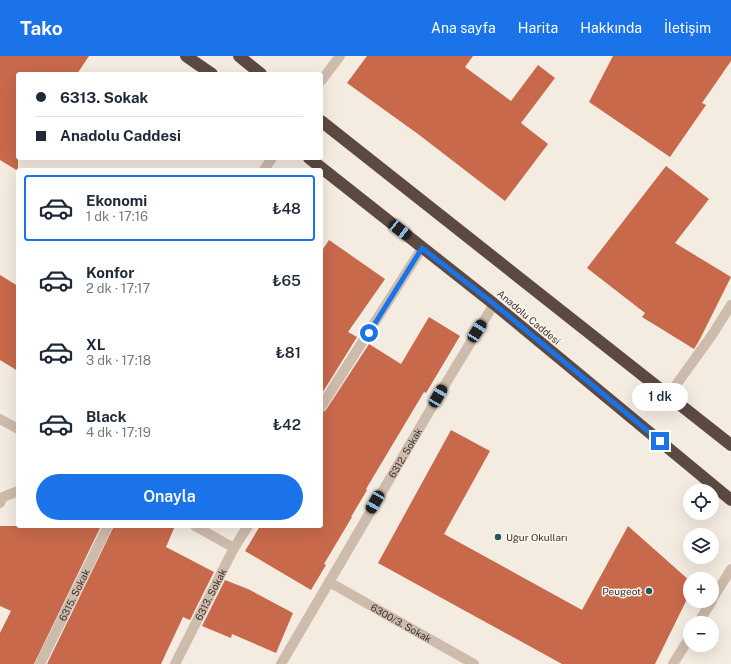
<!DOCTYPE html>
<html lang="tr">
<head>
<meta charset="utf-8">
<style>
  :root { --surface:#fff; --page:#f6f6f7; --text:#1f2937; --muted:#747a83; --line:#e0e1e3; --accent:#1a73e8 }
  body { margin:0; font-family:"Public Sans",sans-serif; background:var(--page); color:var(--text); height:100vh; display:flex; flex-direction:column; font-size:15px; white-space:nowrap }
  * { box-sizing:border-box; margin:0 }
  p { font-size:13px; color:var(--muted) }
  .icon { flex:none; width:22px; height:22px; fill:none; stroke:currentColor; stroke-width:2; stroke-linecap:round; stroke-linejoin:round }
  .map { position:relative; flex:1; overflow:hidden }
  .sheet { position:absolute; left:16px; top:112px; width:307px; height:360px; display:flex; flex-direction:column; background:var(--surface); border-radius:4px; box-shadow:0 4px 16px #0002 }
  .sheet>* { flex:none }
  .banner { position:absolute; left:16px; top:16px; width:307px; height:88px; border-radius:4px; box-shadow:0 4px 16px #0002; display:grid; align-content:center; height:88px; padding:0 20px; background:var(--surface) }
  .controls { position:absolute; left:683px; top:428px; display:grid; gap:8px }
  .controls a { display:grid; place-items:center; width:36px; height:36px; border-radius:50%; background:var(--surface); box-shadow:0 4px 16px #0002; font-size:20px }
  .end { position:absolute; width:18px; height:18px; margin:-9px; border:5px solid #1a73e8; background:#fff; box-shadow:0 0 0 2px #fff }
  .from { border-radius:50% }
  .bubble { position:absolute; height:28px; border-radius:14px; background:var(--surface); box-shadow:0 4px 16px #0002; font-size:13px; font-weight:600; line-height:28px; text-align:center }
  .car { position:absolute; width:12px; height:24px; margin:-12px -6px; border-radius:5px; box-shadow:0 0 3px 1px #0007; background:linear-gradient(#222 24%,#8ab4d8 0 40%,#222 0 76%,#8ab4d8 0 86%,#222 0) }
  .banner b { display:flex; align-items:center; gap:14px; height:38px; font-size:15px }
  .banner b+b { border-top:1px solid var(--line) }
  .banner i { width:10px; height:10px; background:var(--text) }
  ul { padding:7px 0 0; list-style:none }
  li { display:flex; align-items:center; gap:12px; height:66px; margin:0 8px 6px; padding:0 12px; border:2px solid transparent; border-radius:4px }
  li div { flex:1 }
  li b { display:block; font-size:15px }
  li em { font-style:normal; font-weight:600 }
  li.selected { border-color:var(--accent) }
  li>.icon { width:36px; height:36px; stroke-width:1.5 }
  .primary-button { display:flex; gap:8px; margin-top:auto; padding:8px 20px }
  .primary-button a { flex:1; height:46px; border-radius:24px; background:var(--accent); color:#fff; font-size:16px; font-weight:600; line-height:46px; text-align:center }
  header { display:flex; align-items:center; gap:24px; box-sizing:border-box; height:56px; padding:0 20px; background:var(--accent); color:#fff }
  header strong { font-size:19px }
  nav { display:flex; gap:22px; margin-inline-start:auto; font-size:14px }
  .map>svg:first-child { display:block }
</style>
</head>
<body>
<header>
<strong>Tako</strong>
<nav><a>Ana sayfa</a><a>Harita</a><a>Hakkında</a><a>İletişim</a></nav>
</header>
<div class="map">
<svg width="731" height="608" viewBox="0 0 731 608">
  <rect width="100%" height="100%" fill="#f4ebe1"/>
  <path fill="#c8694b" d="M0 0H89L77 18H18V115L0 104Z
    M367 0H473L465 11 511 45 538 9 555 22 521 67 548 88 505 145 418 78 347 27Z
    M613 0H731V5L702 47 706 49 670 101 589 46Z
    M666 110 709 143 675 187 731 221 699 285 694 293 642 261 645 257 587 212Z
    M329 184 385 223 348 276 357 281 321 339V196Z
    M0 219 18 230V315L0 304Z
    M429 261 460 280 426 337 424 336 366 433 367 434 351 461H352L324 508 326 509 311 534 245 495 260 470H321V357L326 354 369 288 401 308Z
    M451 374 490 395 444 478 582 554 628 470 690 525V537L655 608H562L378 507Z
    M0 470H101L34 608H0V577L11 555 0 550Z
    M114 470H175L166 491 214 516 190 564 183 561 161 608H47Z
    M225 524 248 533 293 557 276 597 232 578 231 582 202 570Z"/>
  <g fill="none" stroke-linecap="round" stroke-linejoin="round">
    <g stroke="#cdbbac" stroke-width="10">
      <path d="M321 25 340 0"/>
      <path d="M264 114 272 102"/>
      <path d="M668 340 712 279 731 249"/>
      <path d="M321 351 422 192"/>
      <path d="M0 363 18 373"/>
      <path d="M0 447 3 441 18 435"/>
      <path d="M195 470 234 492"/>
      <path id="s1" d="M329 526 474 608"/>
      <path d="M712 544 731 513"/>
      <path d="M698 567 712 545"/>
      <path id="s2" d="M40 608 108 470"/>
      <path id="s3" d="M175 608 234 492 248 470"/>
      <path id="s4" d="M281 608 446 327 494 248"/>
      <path d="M673 608 690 581"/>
    </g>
    <path stroke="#5c4a42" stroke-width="12" d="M186 0 212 18
      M239 0 261 18
      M321 65 731 389
      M309 102 494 248 731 444"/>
  </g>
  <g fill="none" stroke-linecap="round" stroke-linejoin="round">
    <path stroke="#1a73e8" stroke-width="5" d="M369 277 422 192 494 248 660 385"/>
  </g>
  <g fill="#1f5a5e" stroke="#fbf5ee" stroke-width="1.5">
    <circle cx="498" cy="481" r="4"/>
    <circle cx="649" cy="535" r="4"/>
  </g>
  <g text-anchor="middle" stroke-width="3" stroke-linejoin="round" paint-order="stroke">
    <g font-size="10" fill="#3b302b" stroke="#fbf5ee">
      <text transform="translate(529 261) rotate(40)" y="4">Anadolu Caddesi</text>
      <text dy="4" stroke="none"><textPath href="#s4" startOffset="245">6312. Sokak</textPath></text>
      <text dy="4" stroke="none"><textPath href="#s3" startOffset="78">6313. Sokak</textPath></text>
      <text dy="4" stroke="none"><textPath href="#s2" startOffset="77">6315. Sokak</textPath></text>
      <text dy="4" stroke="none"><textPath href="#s1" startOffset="83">6300/3. Sokak</textPath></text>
    </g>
    <g font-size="10" fill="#3b302b" stroke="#fbf5ee" text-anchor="start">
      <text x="506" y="485">Uğur Okulları</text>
      <text x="641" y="539" text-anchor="end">Peugeot</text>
    </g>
  </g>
</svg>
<div class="controls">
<a><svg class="icon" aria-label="locate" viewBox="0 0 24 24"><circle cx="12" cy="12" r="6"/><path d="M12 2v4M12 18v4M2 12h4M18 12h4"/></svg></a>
<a><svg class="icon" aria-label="layers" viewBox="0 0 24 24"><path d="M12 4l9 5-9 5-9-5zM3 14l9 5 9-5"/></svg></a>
<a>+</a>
<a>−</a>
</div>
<i class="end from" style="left:369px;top:277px"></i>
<i class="end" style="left:660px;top:385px"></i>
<div class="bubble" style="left:632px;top:327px;width:56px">1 dk</div>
<i class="car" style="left:400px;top:174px;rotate:128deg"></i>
<i class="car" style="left:477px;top:275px;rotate:32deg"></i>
<i class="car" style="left:438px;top:340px;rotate:30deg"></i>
<i class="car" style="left:375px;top:446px;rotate:210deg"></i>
<div class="banner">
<b><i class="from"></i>6313. Sokak</b>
<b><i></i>Anadolu Caddesi</b>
</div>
<section class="sheet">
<ul>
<li class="selected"><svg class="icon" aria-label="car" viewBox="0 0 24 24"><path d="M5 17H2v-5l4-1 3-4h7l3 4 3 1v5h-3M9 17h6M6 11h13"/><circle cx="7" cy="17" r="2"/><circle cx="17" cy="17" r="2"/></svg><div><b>Ekonomi</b><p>1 dk · 17:16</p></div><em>₺48</em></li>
<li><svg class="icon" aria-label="car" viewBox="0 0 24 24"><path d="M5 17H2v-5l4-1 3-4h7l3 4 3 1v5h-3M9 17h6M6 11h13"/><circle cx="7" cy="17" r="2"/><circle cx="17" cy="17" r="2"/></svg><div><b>Konfor</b><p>2 dk · 17:17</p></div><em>₺65</em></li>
<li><svg class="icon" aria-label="car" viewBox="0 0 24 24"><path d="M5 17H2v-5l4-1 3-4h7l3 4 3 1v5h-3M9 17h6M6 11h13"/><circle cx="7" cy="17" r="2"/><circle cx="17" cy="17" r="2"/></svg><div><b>XL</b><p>3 dk · 17:18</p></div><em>₺81</em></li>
<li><svg class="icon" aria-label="car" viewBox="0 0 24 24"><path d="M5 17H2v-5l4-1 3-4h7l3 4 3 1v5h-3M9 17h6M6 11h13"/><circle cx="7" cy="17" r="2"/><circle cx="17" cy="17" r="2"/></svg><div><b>Black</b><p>4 dk · 17:19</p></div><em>₺42</em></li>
</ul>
<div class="primary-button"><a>Onayla</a></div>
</section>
</div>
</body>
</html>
